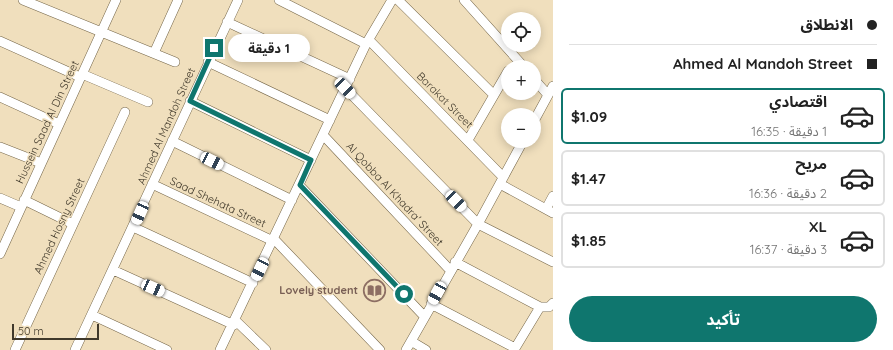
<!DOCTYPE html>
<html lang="ar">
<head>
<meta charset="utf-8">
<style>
  :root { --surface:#fff; --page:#f2f2f2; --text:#222; --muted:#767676; --line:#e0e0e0; --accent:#0f766e }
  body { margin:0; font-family:Quicksand,"Noto Sans Arabic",sans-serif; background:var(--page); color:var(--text); direction:rtl; height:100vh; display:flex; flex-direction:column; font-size:15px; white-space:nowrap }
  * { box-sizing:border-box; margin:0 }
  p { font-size:13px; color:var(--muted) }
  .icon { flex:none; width:22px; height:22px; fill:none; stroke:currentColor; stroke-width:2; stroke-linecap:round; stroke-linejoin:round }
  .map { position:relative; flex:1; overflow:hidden; direction:ltr }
  .side { display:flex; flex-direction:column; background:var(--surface); width:340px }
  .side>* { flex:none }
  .banner { display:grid; align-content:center; height:88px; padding:0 16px; background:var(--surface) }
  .controls { position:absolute; left:501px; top:12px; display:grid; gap:8px }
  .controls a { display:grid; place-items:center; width:40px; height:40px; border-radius:50%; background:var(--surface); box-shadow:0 2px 10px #0003; font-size:20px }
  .scale { position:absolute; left:12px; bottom:10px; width:87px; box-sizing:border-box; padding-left:4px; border:2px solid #40392b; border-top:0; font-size:11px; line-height:14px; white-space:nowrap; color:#40392b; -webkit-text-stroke:3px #f0dfbd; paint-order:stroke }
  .end { position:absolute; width:18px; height:18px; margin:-9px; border:5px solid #0f766e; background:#fff; box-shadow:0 0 0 2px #fff }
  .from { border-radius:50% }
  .bubble { position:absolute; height:28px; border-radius:14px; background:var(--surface); box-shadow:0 2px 10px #0003; font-size:13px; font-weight:700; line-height:28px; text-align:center; direction:rtl }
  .car { position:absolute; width:12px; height:24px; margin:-12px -6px; border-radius:5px; box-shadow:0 0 3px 1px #0007; background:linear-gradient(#fff 24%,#345 0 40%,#fff 0 76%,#345 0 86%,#fff 0) }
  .banner b { display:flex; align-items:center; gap:14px; height:38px; font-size:15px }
  .banner b+b { border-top:1px solid var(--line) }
  .banner i { width:10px; height:10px; background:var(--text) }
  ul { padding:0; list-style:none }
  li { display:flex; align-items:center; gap:12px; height:56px; margin:0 8px 6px; padding:0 8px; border:2px solid var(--line); border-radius:6px }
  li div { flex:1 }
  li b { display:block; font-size:15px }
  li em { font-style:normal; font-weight:700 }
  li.on { border-color:var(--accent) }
  li>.icon { width:36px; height:36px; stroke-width:1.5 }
  .action { display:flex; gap:8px; margin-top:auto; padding:8px 16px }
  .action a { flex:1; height:46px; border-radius:24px; background:var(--accent); color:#fff; font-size:16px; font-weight:700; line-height:46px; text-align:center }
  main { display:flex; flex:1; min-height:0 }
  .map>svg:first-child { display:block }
</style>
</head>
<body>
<main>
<section class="side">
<div class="banner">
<b><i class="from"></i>الانطلاق</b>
<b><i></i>Ahmed Al Mandoh Street</b>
</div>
<ul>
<li class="on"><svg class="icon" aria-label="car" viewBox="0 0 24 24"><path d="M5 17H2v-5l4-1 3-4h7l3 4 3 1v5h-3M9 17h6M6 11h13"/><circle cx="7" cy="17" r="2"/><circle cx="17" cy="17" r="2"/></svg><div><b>اقتصادي</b><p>1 دقيقة · 16:35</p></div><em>$1.09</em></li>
<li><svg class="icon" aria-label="car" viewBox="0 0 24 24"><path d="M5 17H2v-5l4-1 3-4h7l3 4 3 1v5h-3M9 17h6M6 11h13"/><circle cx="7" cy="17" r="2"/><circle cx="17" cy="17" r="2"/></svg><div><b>مريح</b><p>2 دقيقة · 16:36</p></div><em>$1.47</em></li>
<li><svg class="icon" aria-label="car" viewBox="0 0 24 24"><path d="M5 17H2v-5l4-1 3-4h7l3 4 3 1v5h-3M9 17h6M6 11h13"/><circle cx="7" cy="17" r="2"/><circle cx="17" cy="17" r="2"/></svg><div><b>XL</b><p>3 دقيقة · 16:37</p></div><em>$1.85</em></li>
</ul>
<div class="action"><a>تأكيد</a></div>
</section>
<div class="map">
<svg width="553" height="350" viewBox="0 0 553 350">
  <rect width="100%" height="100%" fill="#f0dfbd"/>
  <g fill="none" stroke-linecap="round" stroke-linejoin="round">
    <defs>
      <path id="minor" d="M23 0 175 62
        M279 0 366 44
        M398 0 494 95
        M464 0 524 67
        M227 22 350 79
        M369 40 503 177
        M0 41 80 77
        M154 53 178 0
        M208 62 330 120
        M82 74 148 102
        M534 79 548 95
        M345 88 478 224 553 262
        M0 97 59 124
        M190 101 311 160
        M534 121 553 86
        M323 135 450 270
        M468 140 508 71
        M172 141 292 200
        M0 147 41 163
        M152 184 273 241
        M500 184 553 213
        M299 185 424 316
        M0 198 21 207
        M24 200 73 224
        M546 209 553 196
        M133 227 253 283
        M274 239 380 350
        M0 254 116 0
        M455 262 540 307H549L553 303
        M113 270 234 325
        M431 304 515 348
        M92 315 167 350
        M236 321 266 350
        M411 341 426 350
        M15 350 125 112
        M75 350 238 0
        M220 350 366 44 392 0
        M406 350 478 224 523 141
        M514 350 540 307"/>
    </defs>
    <use href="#minor" stroke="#756648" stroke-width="10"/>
    <use href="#minor" stroke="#fff" stroke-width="9"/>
  </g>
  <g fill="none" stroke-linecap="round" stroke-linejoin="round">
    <path stroke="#0f766e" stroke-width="5" d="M214 48 190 101 311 160 300 185 404 294"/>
  </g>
  <defs>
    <symbol id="library-ring" viewBox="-11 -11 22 22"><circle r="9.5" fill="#f0dfbd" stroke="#8d6e63" stroke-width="1.5"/><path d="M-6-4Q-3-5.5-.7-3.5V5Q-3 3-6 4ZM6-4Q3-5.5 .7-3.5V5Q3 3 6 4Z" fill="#8d6e63"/></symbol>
  </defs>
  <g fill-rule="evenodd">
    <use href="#library-ring" x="362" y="278" width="25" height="25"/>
  </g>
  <g text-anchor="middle" stroke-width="3" stroke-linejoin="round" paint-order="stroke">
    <g font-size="11" fill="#40392b" stroke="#f0dfbd">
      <text transform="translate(445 100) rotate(45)" y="4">Barakat Street</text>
      <text transform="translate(47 122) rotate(-65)" y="4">Hussein Saad Al Din Street</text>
      <text transform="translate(166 126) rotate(-66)" y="4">Ahmed Al Mandoh Street</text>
      <text transform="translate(395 194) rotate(47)" y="4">Al Qobba Al Khadra' Street</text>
      <text transform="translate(218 202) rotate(25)" y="4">Saad Shehata Street</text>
      <text transform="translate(59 226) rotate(-65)" y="4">Ahmed Hosny Street</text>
    </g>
    <g font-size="11" font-weight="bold" fill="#785e54" stroke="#f0dfbd" text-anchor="end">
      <text x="358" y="294">Lovely student</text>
    </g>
  </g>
</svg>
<div class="controls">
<a><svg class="icon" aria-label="locate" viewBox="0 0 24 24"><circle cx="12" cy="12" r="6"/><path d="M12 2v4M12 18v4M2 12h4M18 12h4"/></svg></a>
<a>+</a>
<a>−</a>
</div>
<div class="scale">50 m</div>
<i class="end from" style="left:404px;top:294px"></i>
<i class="end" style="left:214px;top:48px"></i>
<div class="bubble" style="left:228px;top:34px;width:82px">1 دقيقة</div>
<i class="car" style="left:345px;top:88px;rotate:136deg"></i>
<i class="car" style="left:212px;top:161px;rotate:116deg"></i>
<i class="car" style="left:456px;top:201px;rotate:136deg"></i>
<i class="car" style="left:140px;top:213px;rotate:204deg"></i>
<i class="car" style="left:260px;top:269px;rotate:206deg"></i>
<i class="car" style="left:153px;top:288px;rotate:114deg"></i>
<i class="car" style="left:437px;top:293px;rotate:209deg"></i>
</div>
</main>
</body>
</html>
